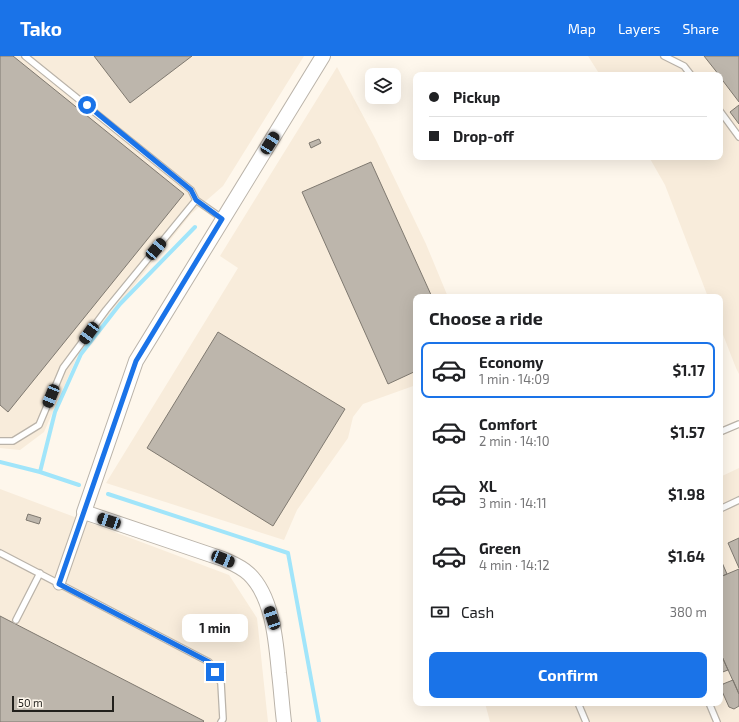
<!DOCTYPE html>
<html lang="en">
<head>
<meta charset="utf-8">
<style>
  :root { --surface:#fff; --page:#f6f6f6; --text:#202124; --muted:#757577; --line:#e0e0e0; --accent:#1a73e8 }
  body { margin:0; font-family:"Exo 2",sans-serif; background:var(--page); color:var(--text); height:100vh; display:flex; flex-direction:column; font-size:15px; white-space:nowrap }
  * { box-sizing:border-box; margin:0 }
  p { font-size:13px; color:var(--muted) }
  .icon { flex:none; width:22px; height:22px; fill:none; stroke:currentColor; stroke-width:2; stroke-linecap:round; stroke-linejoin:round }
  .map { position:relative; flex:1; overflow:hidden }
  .drawer { position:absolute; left:413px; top:238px; width:310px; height:412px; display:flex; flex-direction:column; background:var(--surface); border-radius:8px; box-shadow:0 4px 16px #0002 }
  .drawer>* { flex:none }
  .top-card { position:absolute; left:413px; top:16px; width:310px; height:88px; border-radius:8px; box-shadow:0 4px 16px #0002; display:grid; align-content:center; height:88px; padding:0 16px; background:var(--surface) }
  .fabs { position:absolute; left:365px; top:12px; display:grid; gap:8px }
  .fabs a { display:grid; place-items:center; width:36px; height:36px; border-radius:8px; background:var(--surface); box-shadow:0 4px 16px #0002; font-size:20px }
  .scale { position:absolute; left:12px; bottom:10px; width:102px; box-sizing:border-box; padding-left:4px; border:2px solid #22201c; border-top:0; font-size:11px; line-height:14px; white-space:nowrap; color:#22201c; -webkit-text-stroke:3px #fef7ec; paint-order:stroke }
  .end { position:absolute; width:18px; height:18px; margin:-9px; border:5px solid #1a73e8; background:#fff; box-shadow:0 0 0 2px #fff }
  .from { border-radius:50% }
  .bubble { position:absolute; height:28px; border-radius:8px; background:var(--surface); box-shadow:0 4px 16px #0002; font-size:13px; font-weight:700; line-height:28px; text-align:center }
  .car { position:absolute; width:12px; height:24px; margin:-12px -6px; border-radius:5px; box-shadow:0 0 3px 1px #0007; background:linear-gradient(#222 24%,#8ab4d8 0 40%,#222 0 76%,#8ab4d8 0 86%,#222 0) }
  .top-card b { display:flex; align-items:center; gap:14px; height:38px; font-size:15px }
  .top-card b+b { border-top:1px solid var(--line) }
  .top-card i { width:10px; height:10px; background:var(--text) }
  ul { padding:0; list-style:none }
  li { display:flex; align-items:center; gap:12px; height:56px; margin:0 8px 6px; padding:0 8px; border:2px solid transparent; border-radius:8px }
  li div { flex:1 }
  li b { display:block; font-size:15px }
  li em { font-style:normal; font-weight:700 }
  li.on { border-color:var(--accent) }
  li>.icon { width:36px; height:36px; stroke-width:1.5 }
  h2 { padding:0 16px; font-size:18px; line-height:48px }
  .pay { display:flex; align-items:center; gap:10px; height:44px; padding:0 16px; font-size:15px }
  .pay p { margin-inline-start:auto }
  .action { display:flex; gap:8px; margin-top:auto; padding:8px 16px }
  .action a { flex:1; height:46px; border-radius:8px; background:var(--accent); color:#fff; font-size:16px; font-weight:700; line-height:46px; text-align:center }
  header { display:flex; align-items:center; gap:24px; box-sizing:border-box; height:56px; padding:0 20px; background:var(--accent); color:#fff }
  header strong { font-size:19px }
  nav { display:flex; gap:22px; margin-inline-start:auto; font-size:14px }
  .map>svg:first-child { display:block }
</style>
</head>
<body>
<header>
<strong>Tako</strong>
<nav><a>Map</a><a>Layers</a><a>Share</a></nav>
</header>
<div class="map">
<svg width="739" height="666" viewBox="0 0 739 666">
  <rect width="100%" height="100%" fill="#fef7ec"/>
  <path fill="#f8ecdb" d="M0 0H304L223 130 191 158 77 301 44 376 20 394 0 392Z
    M588 0H739V318L736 312 720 271V241H708L665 129 649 101H720V19H600Z
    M337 11 376 84 426 188 448 241H416V329L363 348 353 361 348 382 297 454 284 484 106 427 238 212 220 200Z
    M739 412V666H490L485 647H720V421Z
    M0 433 229 519 257 562 268 666H0Z"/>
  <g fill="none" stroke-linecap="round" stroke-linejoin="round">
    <path stroke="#a1e5fa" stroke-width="4" d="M0 406 40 416 79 429
      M40 416 55 356 81 298 120 248 195 171
      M108 438 288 497 319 666"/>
  </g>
  <path fill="#bdb6ac" stroke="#7f7970" d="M0 0H13L184 138 8 356 0 349Z
    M94 0H192L130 47Z
    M704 0H739V46L720 21V19H719Z
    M739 49V68L730 56Z
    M319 83 321 87 311 92 309 87Z
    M371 106 432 241H416V315L388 328 302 136Z
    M218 276 345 353 273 470 147 392Z
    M28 458 41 462 39 468 26 464Z
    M739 482V512L728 487Z
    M720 502 727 518 720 521Z
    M739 513V638L720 596V521Z
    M0 560 204 665 203 666H0Z
    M720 596 728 614 720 617Z
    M733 624 739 638V650L734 653 729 651 721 633 723 628Z"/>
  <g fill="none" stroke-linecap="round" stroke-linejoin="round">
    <defs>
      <path id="service" d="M25 0 191 134 196 144 223 163
        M664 0 684 10 691 19
        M720 55 739 81
        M720 376 739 368
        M0 385H13L39 369 63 312 106 254 196 144
        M720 453 739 444
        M0 497 209 606 221 627 223 663 221 666
        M16 564 40 517
        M578 647 586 666
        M709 647 717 666"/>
      <path id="minor" d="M59 528 84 456"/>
      <path id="tertiary" d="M284 666C282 650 281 633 279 617 276 586 273 541 249 518 242 511 232 507 223 503L84 456 136 305 323 0"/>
    </defs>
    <use href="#service" stroke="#bab3a9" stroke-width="8"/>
    <use href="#minor" stroke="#bab3a9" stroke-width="13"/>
    <use href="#tertiary" stroke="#bab3a9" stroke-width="16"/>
    <use href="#service" stroke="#fff" stroke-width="5.5"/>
    <use href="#minor" stroke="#fff" stroke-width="11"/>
    <use href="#tertiary" stroke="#fff" stroke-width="14"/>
  </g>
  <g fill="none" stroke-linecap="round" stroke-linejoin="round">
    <path stroke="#1a73e8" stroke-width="5" d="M87 49 191 134 196 144 222 163 136 305 59 528 209 606 215 616"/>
  </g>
</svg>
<div class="fabs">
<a><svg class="icon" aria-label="layers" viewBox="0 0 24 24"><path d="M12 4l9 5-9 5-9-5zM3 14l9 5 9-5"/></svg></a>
</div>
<div class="scale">50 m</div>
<i class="end from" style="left:87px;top:49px"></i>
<i class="end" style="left:215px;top:616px"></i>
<div class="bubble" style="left:182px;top:558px;width:66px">1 min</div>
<i class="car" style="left:270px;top:87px;rotate:32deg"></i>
<i class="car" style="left:156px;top:193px;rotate:40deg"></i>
<i class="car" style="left:89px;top:277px;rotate:216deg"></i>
<i class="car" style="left:51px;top:340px;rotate:202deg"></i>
<i class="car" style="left:109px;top:465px;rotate:288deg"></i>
<i class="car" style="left:223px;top:503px;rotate:112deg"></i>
<i class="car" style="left:272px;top:562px;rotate:341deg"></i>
<div class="top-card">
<b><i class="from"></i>Pickup</b>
<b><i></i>Drop-off</b>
</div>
<section class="drawer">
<h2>Choose a ride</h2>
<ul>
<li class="on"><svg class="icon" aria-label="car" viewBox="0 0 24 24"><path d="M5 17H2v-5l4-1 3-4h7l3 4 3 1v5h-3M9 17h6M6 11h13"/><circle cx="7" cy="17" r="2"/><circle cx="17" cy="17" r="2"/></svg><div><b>Economy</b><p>1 min · 14:09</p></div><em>$1.17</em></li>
<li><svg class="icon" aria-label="car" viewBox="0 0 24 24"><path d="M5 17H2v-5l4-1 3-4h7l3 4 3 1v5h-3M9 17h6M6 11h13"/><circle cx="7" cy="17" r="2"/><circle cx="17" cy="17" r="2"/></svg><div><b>Comfort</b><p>2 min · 14:10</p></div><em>$1.57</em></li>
<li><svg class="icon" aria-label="car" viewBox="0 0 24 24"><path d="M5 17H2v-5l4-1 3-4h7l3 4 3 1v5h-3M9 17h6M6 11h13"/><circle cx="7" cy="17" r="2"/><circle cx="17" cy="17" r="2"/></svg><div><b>XL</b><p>3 min · 14:11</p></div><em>$1.98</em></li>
<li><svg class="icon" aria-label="car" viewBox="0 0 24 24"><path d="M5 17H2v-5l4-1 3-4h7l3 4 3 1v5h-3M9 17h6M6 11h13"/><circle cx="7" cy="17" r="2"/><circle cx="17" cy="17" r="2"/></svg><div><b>Green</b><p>4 min · 14:12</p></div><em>$1.64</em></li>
</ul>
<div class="pay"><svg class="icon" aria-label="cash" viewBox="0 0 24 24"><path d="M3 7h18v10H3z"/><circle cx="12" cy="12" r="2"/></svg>Cash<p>380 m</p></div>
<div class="action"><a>Confirm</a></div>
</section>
</div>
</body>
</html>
